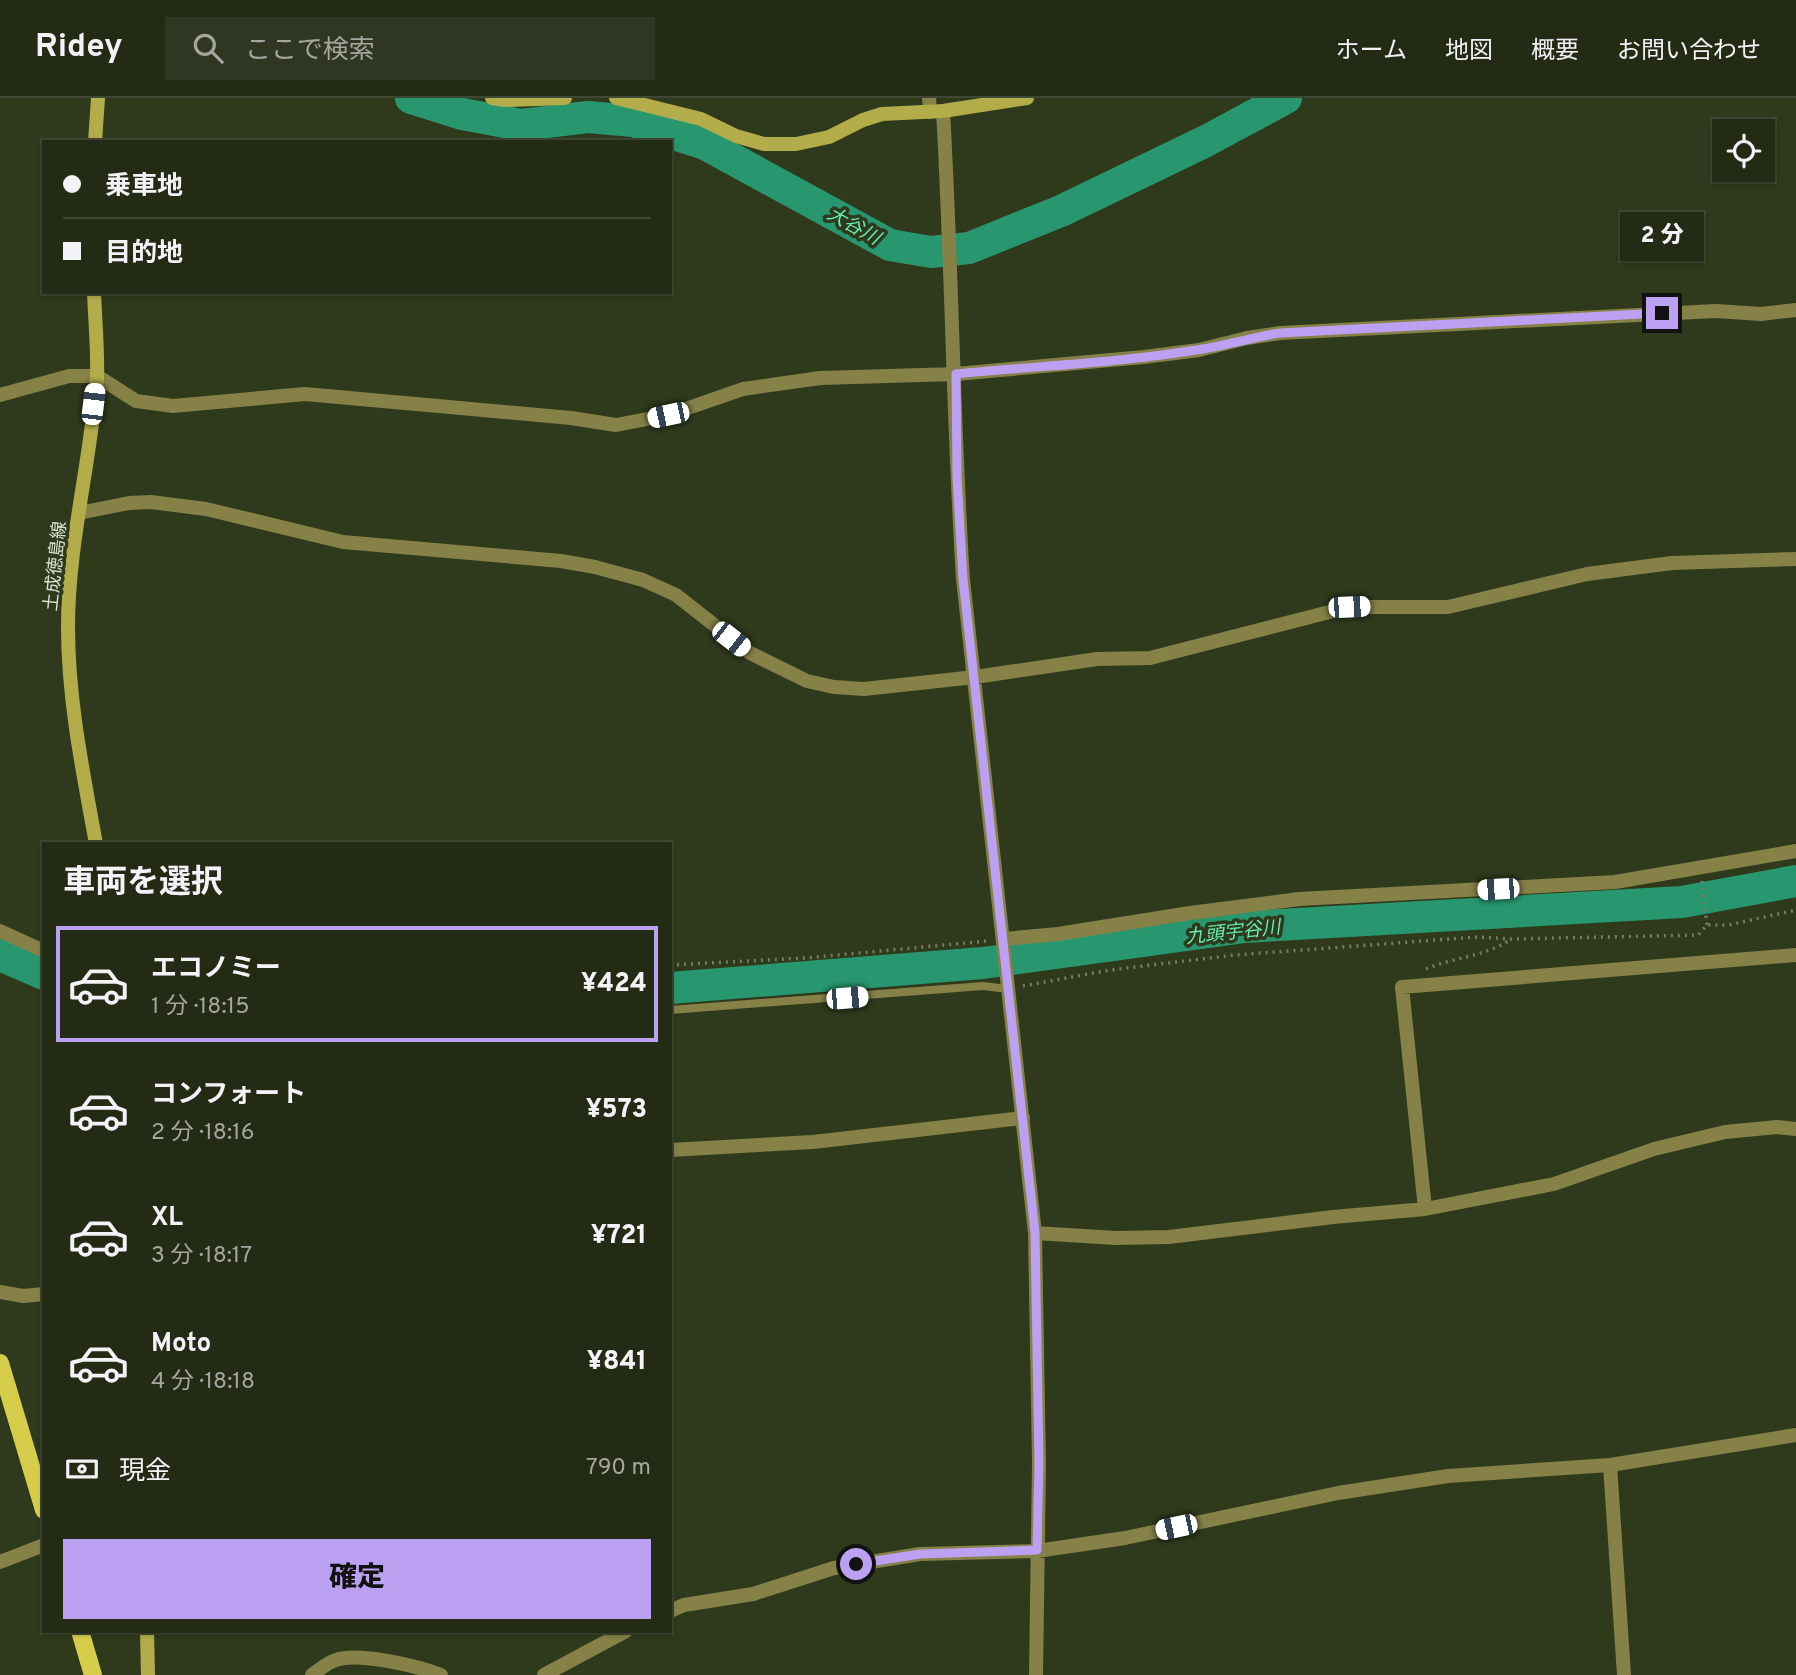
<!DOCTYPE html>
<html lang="ja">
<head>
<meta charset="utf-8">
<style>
  :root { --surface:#232b15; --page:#2f3722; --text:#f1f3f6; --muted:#a3a7a0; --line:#404734; --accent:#bca0f2 }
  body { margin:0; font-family:Overpass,"Noto Sans JP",sans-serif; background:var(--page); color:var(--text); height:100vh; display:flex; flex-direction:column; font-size:26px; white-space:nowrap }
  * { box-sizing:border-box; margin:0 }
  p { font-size:23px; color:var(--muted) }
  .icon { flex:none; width:38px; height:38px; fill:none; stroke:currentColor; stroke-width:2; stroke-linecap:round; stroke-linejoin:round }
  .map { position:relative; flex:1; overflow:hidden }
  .side { position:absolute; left:42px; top:744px; width:630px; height:791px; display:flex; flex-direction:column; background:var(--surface); border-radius:0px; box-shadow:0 2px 5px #0004,0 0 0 2px var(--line) }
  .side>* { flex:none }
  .hud { position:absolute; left:42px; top:42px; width:630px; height:154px; border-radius:0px; box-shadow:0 2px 5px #0004,0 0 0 2px var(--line); display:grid; align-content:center; height:154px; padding:0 21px; background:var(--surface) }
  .tools { position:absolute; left:1712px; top:21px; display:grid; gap:14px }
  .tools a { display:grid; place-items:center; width:63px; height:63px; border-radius:0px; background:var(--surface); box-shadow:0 2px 5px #0004,0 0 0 2px var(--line); font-size:35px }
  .end { position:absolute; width:32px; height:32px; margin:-16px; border:9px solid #bca0f2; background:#111; box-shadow:0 0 0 4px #111 }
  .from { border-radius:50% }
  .bubble { position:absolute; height:49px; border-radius:0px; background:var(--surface); box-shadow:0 2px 5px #0004,0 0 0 2px var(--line); font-size:23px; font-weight:800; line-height:49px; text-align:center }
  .car { position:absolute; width:21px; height:42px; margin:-21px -10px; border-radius:9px; box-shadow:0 0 5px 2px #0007; background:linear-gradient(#fff 24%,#345 0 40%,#fff 0 76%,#345 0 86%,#fff 0) }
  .hud b { display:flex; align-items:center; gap:24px; height:66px; font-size:26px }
  .hud b+b { border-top:2px solid var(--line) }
  .hud i { width:18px; height:18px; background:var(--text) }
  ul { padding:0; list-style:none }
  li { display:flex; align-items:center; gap:21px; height:116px; margin:0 14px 10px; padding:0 7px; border:4px solid transparent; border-radius:0px }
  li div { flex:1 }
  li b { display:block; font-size:26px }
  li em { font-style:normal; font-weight:800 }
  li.on { border-color:var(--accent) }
  li>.icon { width:63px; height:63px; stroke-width:1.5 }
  h2 { padding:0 21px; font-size:32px; line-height:84px }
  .pay { display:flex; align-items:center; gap:18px; height:77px; padding:0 21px; font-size:26px }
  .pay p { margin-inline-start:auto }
  .primary-button { display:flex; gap:14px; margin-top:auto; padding:14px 21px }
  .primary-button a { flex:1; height:80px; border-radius:0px; background:var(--accent); color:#111; font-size:28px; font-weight:800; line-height:80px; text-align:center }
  header { display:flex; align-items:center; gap:42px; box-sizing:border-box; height:98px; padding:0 35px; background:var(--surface); border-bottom:2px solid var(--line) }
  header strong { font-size:33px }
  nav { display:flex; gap:38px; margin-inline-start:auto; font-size:24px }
  .search { width:490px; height:63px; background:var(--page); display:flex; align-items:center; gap:18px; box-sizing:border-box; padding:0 24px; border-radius:0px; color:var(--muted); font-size:26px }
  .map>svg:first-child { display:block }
</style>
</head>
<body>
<header>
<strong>Ridey</strong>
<div class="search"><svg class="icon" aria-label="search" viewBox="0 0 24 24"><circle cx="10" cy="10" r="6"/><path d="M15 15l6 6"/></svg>ここで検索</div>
<nav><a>ホーム</a><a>地図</a><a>概要</a><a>お問い合わせ</a></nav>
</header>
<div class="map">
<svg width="1796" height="1577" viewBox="0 0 1796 1577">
  <rect width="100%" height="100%" fill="#2f391c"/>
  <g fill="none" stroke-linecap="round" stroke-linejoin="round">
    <path stroke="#28976f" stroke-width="32" d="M411 0 462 16 521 27 588 19 633 23 705 46 890 147 931 154 969 150 1061 113 1206 43 1286 0
      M0 857 44 876
      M670 890 983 865 1245 829 1682 804 1796 783"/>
    <path stroke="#757d65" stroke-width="3.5" stroke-dasharray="2 5" stroke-linecap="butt" d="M1702 783 1707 827
      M670 867 805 860 988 843
      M1426 871C1454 859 1485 859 1511 841
      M1023 888 1110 872 1235 857 1477 839 1511 841 1698 837 1707 827H1729L1796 812"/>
    <path stroke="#858147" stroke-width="8" d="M670 912 983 888 1008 891"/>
    <path stroke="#858147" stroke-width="14" d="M929 0 930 14
      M943 13C952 169 953 326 963 481L1035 1135 1039 1365 1036 1577
      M0 297 69 278H97L136 303 173 308 305 296 571 320 616 327 668 317 743 291 820 280 956 276 1144 259 1199 252 1247 240 1280 235 1716 213 1761 216 1796 212
      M79 415 129 405 151 404 206 411 343 444 561 463 595 469 643 482 676 497 750 555 807 583 834 589 864 591 975 579 1097 561 1150 560 1349 509H1448L1587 476 1672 465 1796 461
      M0 833 44 853
      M1004 841 1058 836 1190 815 1299 801 1615 784 1796 753
      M670 1052 813 1044 1023 1020
      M1425 1111 1402 889 1796 857
      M1035 1135 1116 1140 1169 1139 1333 1119 1425 1111 1554 1086 1654 1051 1725 1034 1777 1029 1796 1031
      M0 1194 23 1198 44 1196
      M1610 1367 1624 1577
      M0 1464 44 1447
      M670 1513 684 1507 753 1496 834 1470 920 1456 1037 1453 1125 1440 1338 1395 1448 1378 1610 1367 1796 1337
      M312 1577C319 1572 328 1564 336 1562 359 1554 418 1568 441 1577
      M544 1577 626 1533"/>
    <path stroke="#b2ac4b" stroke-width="14" d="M492 0 505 2 565 0
      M616 0 701 21 736 38 764 46H796L829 39 863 22 882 16 943 13 1027 0
      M95 44 98 0
      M94 194C95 222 98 252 97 280 91 363 68 445 68 529 68 602 83 674 96 746
      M147 1533 148 1577"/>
    <path stroke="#d6cd4a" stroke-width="18" d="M0 1265 44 1412
      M80 1533 93 1577"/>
  </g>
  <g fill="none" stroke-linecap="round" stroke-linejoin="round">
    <path stroke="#bca0f2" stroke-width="9" d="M856 1466 920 1456 1037 1452 1039 1365 1035 1135 963 481 957 380 956 276C1036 268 1117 265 1196 252 1225 248 1252 239 1280 235L1662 215"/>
  </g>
  <g text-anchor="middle" stroke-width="7" stroke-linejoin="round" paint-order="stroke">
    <g font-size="18" fill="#dce3d2" stroke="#2f391c">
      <text transform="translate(55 468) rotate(-84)" y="6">土成徳島線</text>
    </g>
    <g font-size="19" font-style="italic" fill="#63efb7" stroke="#2f391c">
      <text transform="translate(854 127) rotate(29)" y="7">大谷川</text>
      <text transform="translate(1233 833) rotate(-6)" y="7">九頭宇谷川</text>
    </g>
  </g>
</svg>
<div class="tools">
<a><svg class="icon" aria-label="locate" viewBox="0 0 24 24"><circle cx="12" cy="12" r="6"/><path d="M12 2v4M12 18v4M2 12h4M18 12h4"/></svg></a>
</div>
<i class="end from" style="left:856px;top:1466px"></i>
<i class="end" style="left:1662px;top:215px"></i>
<div class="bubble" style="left:1620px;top:114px;width:84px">2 分</div>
<i class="car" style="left:93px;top:306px;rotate:7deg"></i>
<i class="car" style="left:668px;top:317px;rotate:258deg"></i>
<i class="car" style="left:1349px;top:509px;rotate:88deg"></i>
<i class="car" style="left:731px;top:541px;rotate:128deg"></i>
<i class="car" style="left:1498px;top:791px;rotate:267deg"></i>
<i class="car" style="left:847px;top:900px;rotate:85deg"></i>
<i class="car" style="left:1176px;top:1429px;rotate:258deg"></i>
<div class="hud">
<b><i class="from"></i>乗車地</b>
<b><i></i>目的地</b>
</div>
<section class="side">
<h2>車両を選択</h2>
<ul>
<li class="on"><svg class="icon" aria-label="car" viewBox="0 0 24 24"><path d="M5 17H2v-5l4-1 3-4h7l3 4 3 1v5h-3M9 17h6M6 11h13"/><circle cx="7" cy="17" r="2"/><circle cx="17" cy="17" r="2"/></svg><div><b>エコノミー</b><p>1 分 · 18:15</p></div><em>¥424</em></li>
<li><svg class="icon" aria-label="car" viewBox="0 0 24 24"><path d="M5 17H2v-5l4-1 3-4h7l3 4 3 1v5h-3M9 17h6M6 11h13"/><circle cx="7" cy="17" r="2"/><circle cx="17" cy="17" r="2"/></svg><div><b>コンフォート</b><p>2 分 · 18:16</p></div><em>¥573</em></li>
<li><svg class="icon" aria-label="car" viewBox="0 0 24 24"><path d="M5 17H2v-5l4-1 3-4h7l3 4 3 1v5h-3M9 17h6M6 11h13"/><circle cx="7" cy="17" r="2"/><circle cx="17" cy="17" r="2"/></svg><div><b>XL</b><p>3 分 · 18:17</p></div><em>¥721</em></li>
<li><svg class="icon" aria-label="car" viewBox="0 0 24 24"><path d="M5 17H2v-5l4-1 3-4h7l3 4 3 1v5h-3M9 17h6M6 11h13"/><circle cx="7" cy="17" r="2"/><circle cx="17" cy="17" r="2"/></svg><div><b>Moto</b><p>4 分 · 18:18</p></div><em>¥841</em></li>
</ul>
<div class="pay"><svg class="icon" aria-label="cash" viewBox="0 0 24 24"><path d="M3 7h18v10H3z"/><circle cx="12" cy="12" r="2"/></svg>現金<p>790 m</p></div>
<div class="primary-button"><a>確定</a></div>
</section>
</div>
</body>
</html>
